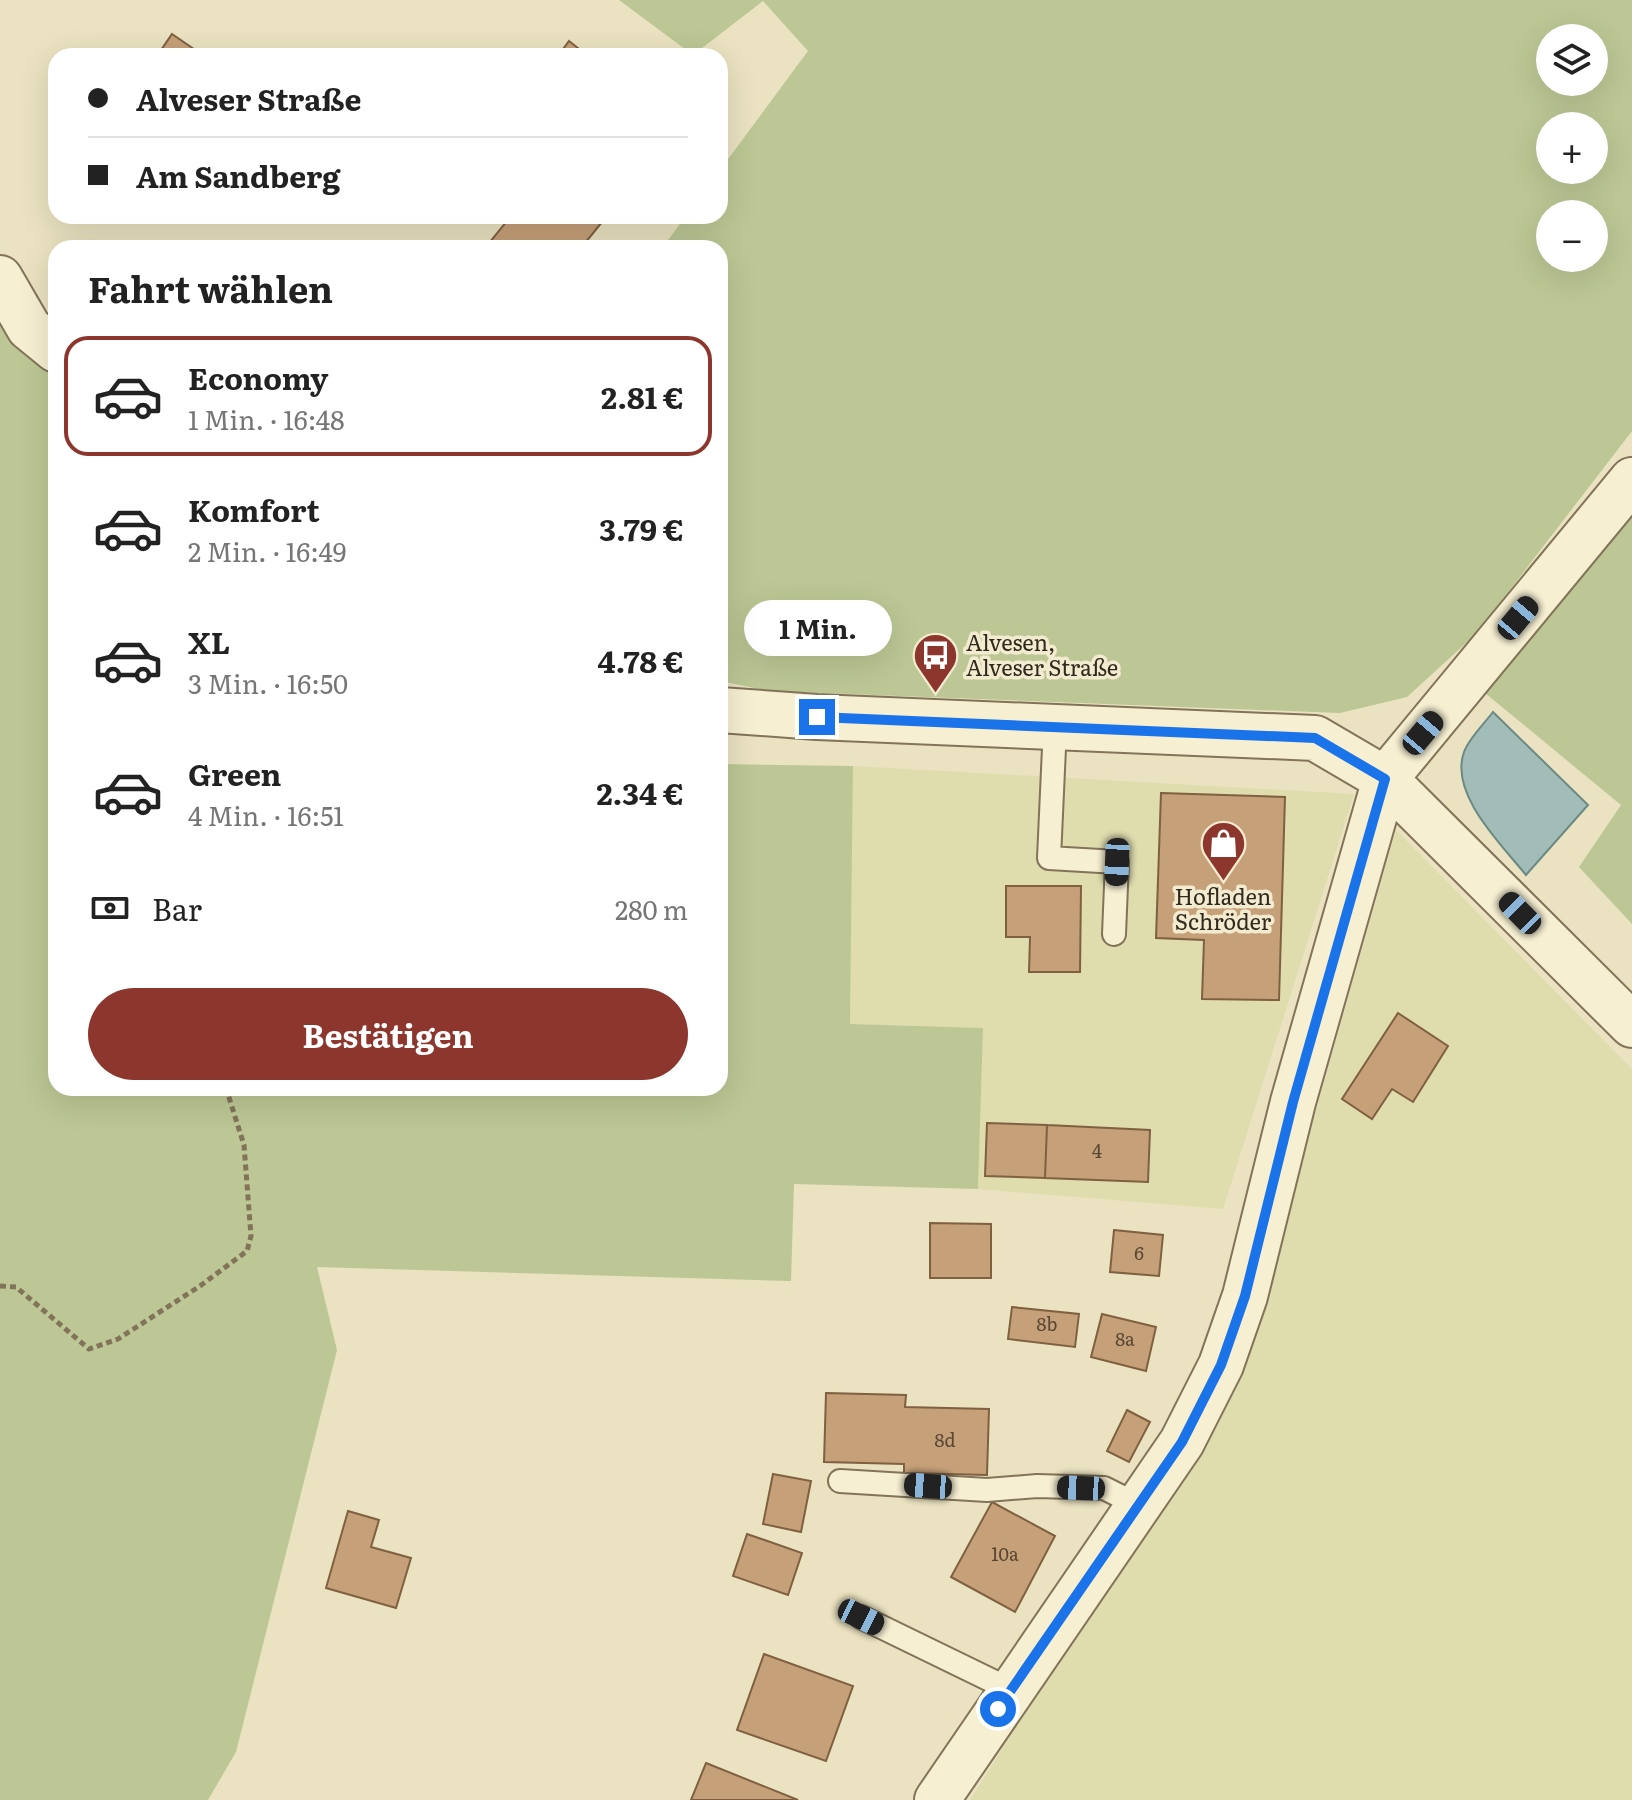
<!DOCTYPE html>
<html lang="de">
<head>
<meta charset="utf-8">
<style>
  :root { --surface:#fff; --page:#f6f6f6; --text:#222; --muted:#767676; --line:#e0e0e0; --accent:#8c362e }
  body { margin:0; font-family:Literata,serif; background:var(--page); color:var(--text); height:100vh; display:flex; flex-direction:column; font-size:30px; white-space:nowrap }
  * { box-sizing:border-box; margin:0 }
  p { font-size:26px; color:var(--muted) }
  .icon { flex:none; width:44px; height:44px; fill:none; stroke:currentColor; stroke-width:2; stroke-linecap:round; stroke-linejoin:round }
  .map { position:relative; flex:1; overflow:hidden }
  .sheet { position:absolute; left:48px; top:240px; width:680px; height:856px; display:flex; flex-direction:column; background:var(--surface); border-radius:24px; box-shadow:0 8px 32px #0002 }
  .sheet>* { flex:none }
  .guide { position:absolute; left:48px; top:48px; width:680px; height:176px; border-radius:24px; box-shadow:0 8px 32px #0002; display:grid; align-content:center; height:176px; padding:0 40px; background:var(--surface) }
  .controls { position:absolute; left:1536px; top:24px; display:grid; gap:16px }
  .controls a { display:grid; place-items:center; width:72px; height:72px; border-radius:50%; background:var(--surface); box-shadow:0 8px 32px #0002; font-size:40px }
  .end { position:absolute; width:36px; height:36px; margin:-18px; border:10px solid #1a73e8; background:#fff; box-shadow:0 0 0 4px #fff }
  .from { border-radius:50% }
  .bubble { position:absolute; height:56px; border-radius:28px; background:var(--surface); box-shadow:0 8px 32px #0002; font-size:26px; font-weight:700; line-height:56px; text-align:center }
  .car { position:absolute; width:24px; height:48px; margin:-24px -12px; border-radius:10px; box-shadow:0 0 6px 2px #0007; background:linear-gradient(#222 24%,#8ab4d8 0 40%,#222 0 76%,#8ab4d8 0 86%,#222 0) }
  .guide b { display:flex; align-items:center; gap:28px; height:76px; font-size:30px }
  .guide b+b { border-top:2px solid var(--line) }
  .guide i { width:20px; height:20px; background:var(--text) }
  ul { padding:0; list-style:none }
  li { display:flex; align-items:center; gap:24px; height:120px; margin:0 16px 12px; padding:0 24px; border:4px solid transparent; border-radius:24px }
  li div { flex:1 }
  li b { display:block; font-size:30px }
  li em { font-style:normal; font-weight:700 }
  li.on { border-color:var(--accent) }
  li>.icon { width:72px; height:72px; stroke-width:1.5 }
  h2 { padding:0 40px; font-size:36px; line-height:96px }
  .pay { display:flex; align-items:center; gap:20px; height:88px; padding:0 40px; font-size:30px }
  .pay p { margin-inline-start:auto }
  .action { display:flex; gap:16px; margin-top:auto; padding:16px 40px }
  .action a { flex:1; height:92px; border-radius:48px; background:var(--accent); color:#fff; font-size:32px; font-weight:700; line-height:92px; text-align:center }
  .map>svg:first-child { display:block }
</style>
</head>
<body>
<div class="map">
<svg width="1632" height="1800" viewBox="0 0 1632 1800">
  <rect width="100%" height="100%" fill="#eae2c0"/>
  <path fill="#dfdcae" d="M853 766 1354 794 1223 1209 978 1189 983 1028 850 1024Z
    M1396 830 1632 1069V1800H970L1244 1362Z"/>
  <path fill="#bcc795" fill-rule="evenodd" d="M619 0H1632V431L1476 634 1407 697 1340 713 769 691 720 681V248H662L686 216H720V170L808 51 763 1 693 55ZM1550 38H1594V82H1550ZM1550 126H1594V170H1550ZM1550 214H1594V258H1550Z
    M0 320 16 338 56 372V1088H720V764L853 766 850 1024 983 1028 978 1189 794 1184 791 1281 317 1267 337 1350 236 1752 208 1800H0Z
    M1632 513V924L1579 867 1621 805 1485 693Z"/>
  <path fill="#a2bcb7" stroke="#6b8985" stroke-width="2" d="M1493 712 1588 805 1526 875C1501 844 1449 794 1464 752 1469 738 1484 724 1493 712Z"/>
  <path fill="#c6a078" stroke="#7f6041" stroke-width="2" d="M172 34 204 56H157Z
    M569 41 588 56H558Z
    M511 216H607L581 248H485Z
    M1161 793 1285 797 1279 1000 1202 999 1204 940 1156 938Z
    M1006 886H1081L1080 972H1029L1030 937H1006Z
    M1398 1013 1448 1046 1413 1102 1392 1089 1372 1119 1342 1099Z
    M987 1123 1047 1125 1045 1178 985 1176Z
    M1047 1125 1150 1130 1148 1182 1045 1178Z
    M930 1223 991 1224V1278H930Z
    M1114 1230 1163 1235 1159 1276 1110 1272Z
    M1012 1307 1079 1314 1075 1347 1008 1339Z
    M1102 1314 1156 1327 1146 1371 1091 1357Z
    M826 1393 906 1395 905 1407 989 1409 987 1475 904 1473V1464L824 1462Z
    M1127 1410 1150 1422 1129 1462 1107 1451Z
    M773 1474 811 1481 801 1532 763 1524Z
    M992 1502 1055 1536 1015 1612 951 1577Z
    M348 1511 379 1520 371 1547 411 1558 396 1608 326 1588Z
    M747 1534 802 1553 788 1595 733 1576Z
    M764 1654 853 1686 826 1761 737 1730Z
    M706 1763 798 1800H691Z"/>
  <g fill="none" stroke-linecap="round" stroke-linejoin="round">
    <defs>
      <path id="service" d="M1055 726 1049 858 1117 862 1114 934
        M840 1481 987 1490 1037 1486 1104 1488 1138 1505
        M861 1617 1011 1690"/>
      <path id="minor" d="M0 278 29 328 56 350
        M720 710 817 717 1315 738 1385 779 1632 1025
        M937 1800 1182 1442 1221 1365 1245 1296 1293 1102 1385 779 1632 480"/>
    </defs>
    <use href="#service" stroke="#827359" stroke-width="26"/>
    <use href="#minor" stroke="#827359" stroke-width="48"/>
    <path stroke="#827359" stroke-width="5" stroke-dasharray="6 4" stroke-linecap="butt" d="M0 1286 16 1287 89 1349 118 1339 200 1286 247 1251 251 1236 244 1145 226 1088"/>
    <use href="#service" stroke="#f6efd2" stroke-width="22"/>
    <use href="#minor" stroke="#f6efd2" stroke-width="44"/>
  </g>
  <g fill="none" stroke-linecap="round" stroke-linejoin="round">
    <path stroke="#1a73e8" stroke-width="10" d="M817 717 1315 738 1385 779 1293 1102 1245 1296 1221 1365 1182 1442 998 1709"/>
  </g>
  <defs>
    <symbol id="bus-pin" viewBox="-11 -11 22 30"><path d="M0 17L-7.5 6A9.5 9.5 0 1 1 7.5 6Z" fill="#8c362e" stroke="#f2ebcf"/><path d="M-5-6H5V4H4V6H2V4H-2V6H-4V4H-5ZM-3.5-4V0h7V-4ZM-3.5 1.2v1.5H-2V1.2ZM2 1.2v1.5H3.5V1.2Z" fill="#fff"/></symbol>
    <symbol id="shop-pin" viewBox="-11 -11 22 30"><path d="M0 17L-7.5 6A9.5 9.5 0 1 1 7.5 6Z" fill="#8c362e" stroke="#f2ebcf"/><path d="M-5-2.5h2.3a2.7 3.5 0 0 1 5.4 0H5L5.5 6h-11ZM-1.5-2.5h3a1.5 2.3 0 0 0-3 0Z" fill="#fff"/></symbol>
  </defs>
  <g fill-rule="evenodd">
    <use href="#bus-pin" x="910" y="630" width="51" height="69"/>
    <use href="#shop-pin" x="1198" y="818" width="51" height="69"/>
  </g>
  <g text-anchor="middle" stroke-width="7" stroke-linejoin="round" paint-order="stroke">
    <g font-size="18" fill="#574734">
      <text x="1097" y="1158">4</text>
      <text x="1139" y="1260">6</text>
      <text x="1047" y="1331">8b</text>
      <text x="1125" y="1346">8a</text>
      <text x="945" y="1447">8d</text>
      <text x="1005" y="1561">10a</text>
    </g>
    <g font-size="22" fill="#32291d" stroke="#f2ebcf" text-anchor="start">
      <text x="966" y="651">Alvesen,<tspan x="966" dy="25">Alveser Straße</tspan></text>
      <text x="1223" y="905" text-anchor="middle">Hofladen<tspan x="1223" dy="25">Schröder</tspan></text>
    </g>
  </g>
</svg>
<div class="controls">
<a><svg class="icon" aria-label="layers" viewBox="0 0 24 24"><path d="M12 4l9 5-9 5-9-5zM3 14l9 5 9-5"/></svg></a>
<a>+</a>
<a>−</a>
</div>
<i class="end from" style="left:998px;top:1709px"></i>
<i class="end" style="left:817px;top:717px"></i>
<div class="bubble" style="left:744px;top:600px;width:148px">1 Min.</div>
<i class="car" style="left:1518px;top:618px;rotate:40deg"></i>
<i class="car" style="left:1423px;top:733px;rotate:40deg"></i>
<i class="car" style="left:1117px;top:862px;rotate:182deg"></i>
<i class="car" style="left:1520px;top:913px;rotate:315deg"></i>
<i class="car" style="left:928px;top:1486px;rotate:274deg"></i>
<i class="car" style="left:1081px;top:1488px;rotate:272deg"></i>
<i class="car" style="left:861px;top:1617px;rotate:116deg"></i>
<div class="guide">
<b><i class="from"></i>Alveser Straße</b>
<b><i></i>Am Sandberg</b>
</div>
<section class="sheet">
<h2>Fahrt wählen</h2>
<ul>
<li class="on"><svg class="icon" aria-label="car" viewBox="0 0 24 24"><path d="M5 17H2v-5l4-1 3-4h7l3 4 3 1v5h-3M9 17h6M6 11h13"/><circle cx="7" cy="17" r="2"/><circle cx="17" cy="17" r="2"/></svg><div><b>Economy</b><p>1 Min. · 16:48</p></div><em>2.81 €</em></li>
<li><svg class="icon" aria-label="car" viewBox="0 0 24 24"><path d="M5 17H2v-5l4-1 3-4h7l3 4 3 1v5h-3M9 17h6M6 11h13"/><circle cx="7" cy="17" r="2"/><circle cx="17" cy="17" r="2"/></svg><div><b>Komfort</b><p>2 Min. · 16:49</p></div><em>3.79 €</em></li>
<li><svg class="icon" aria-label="car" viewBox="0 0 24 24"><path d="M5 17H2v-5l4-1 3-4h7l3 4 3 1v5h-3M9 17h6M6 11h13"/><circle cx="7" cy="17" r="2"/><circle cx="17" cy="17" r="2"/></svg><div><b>XL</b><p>3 Min. · 16:50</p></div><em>4.78 €</em></li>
<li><svg class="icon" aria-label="car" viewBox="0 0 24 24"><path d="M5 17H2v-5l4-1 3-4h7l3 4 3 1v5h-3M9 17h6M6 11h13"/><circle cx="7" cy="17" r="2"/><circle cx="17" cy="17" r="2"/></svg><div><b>Green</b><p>4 Min. · 16:51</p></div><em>2.34 €</em></li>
</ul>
<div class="pay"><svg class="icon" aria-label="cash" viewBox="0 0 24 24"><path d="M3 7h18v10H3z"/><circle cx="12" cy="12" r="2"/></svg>Bar<p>280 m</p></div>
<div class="action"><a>Bestätigen</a></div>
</section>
</div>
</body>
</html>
